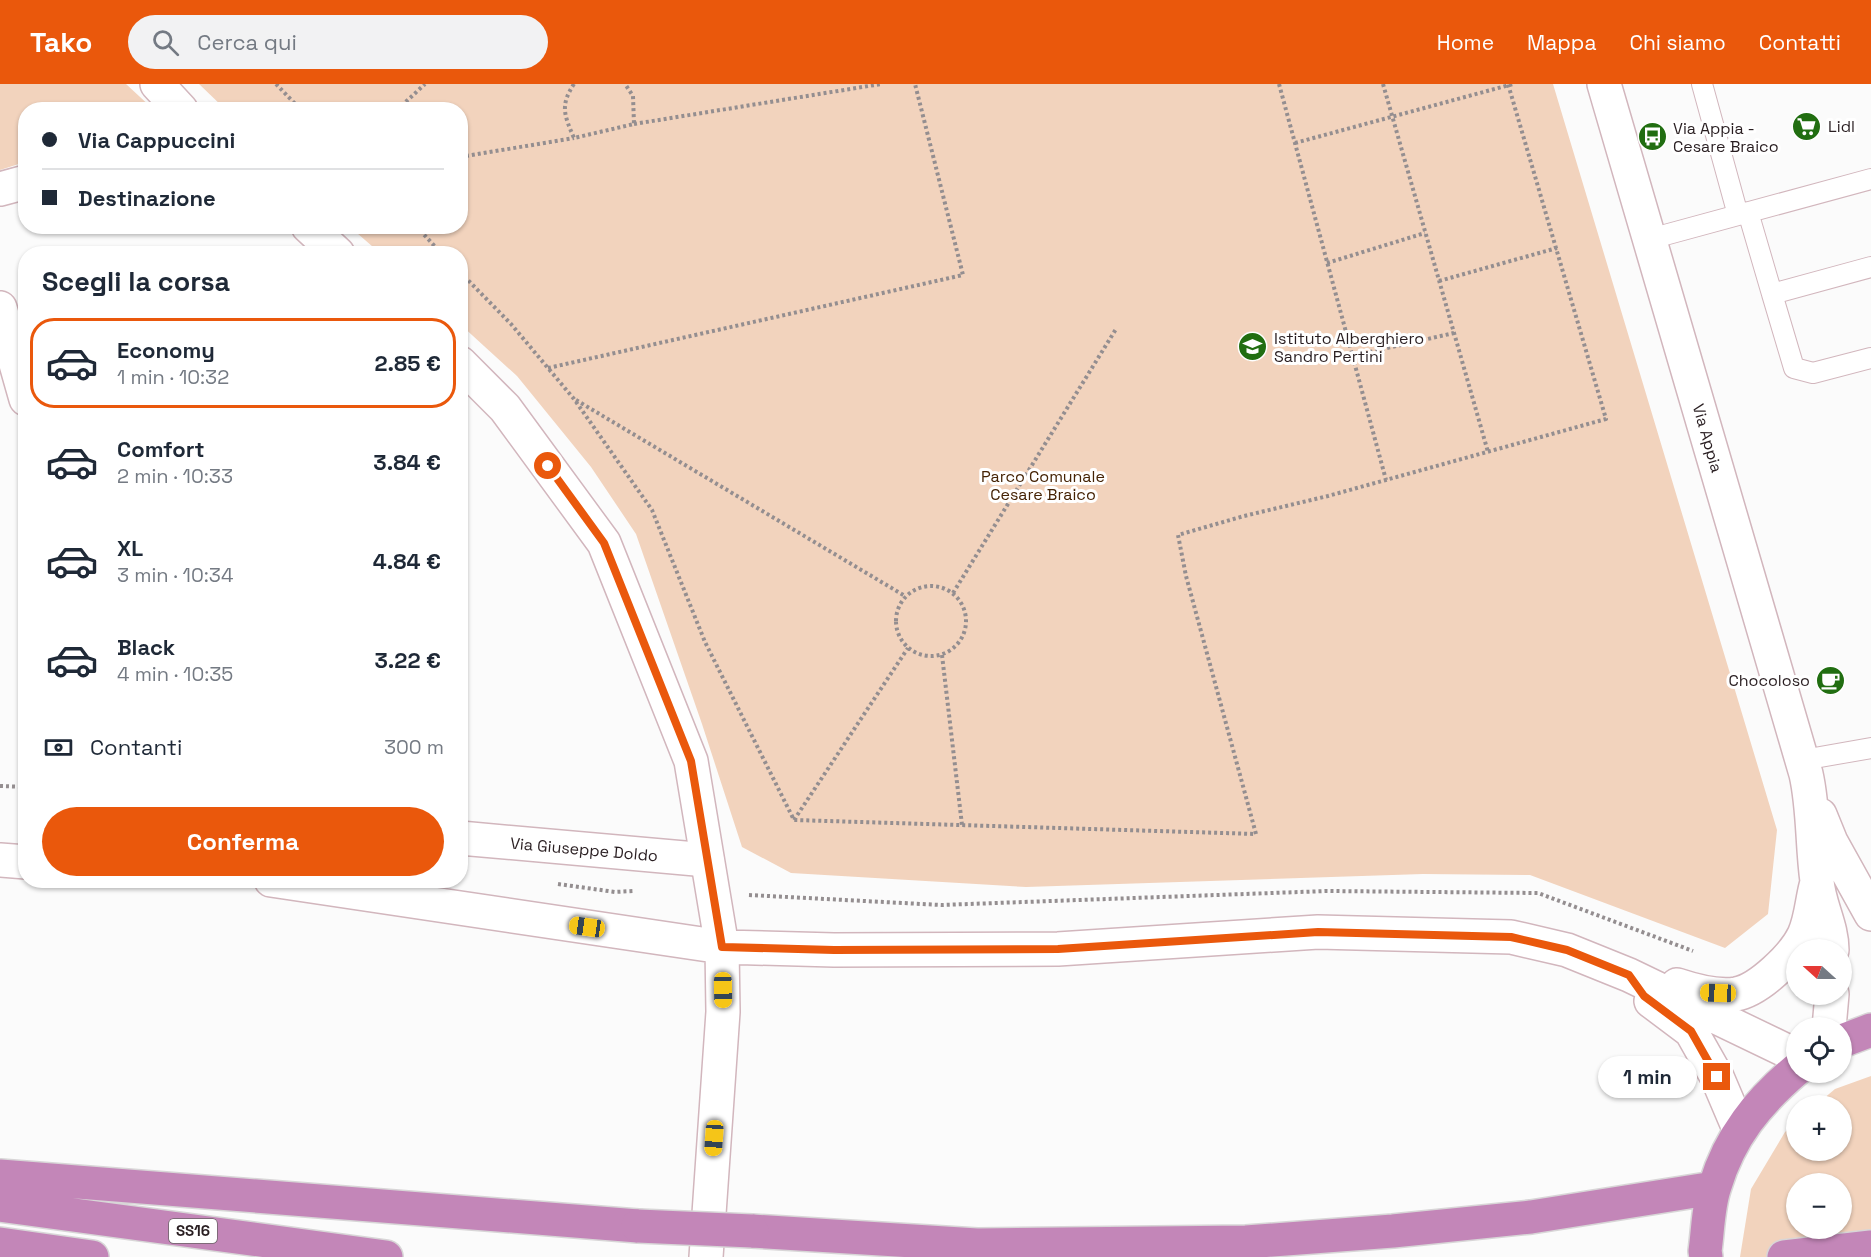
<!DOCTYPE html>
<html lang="it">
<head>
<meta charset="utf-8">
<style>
  :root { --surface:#fff; --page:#f2f2f3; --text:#1f2937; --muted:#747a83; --line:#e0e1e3; --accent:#ea580c }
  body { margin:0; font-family:"Space Grotesk",sans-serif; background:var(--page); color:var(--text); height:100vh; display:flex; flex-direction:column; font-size:22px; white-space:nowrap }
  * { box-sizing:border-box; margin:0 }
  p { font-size:20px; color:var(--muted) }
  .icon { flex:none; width:33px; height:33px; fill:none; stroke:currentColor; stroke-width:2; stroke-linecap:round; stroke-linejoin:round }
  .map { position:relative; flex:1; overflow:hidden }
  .side { position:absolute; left:18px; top:162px; width:450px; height:642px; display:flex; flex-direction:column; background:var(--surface); border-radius:24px; box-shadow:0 2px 4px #0004 }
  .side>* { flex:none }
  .hud { position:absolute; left:18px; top:18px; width:450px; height:132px; border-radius:24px; box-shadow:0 2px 4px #0004; display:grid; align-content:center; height:132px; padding:0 24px; background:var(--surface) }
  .needle { width:39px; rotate:291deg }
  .fabs { position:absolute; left:1786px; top:855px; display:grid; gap:12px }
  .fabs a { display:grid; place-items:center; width:66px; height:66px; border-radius:50%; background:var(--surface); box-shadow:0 2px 4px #0004; font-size:30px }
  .end { position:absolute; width:27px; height:27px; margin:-14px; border:8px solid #ea580c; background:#fff; box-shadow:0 0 0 3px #fff }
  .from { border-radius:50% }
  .bubble { position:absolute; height:42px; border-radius:21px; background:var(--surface); box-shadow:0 2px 4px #0004; font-size:20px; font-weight:600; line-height:42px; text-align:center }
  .car { position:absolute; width:18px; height:36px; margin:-18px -9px; border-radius:8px; box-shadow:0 0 4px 2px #0007; background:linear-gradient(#f5c518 24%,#345 0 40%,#f5c518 0 76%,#345 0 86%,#f5c518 0) }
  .hud b { display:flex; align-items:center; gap:21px; height:57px; font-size:22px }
  .hud b+b { border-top:2px solid var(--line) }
  .hud i { width:15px; height:15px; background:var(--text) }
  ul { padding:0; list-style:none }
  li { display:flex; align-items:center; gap:18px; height:90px; margin:0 12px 9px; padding:0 12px; border:3px solid transparent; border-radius:24px }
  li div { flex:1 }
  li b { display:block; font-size:22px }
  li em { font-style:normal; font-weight:600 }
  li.current { border-color:var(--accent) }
  li>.icon { width:54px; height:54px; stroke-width:1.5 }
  h2 { padding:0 24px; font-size:27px; line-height:72px }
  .pay { display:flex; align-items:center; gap:15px; height:66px; padding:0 24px; font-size:22px }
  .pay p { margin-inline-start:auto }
  .primary-button { display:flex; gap:12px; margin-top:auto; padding:12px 24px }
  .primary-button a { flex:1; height:69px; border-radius:36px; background:var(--accent); color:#fff; font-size:24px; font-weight:600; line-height:69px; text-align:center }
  header { display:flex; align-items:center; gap:36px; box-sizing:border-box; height:84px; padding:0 30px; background:var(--accent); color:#fff }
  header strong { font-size:28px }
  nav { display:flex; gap:33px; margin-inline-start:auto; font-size:21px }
  .search { width:420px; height:54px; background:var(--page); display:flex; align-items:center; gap:15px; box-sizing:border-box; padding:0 21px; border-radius:33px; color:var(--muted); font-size:22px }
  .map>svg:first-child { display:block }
</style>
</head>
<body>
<header>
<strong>Tako</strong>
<div class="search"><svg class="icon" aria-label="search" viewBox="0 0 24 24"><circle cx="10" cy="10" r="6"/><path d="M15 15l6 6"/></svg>Cerca qui</div>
<nav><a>Home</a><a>Mappa</a><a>Chi siamo</a><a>Contatti</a></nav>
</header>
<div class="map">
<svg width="1871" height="1173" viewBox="0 0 1871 1173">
  <rect width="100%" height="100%" fill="#fbfbfb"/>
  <path fill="#f2d3bd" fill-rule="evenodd" d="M0 0H126L153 25 26 26 25 78 0 86Z
    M199 0H1553L1777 746 1768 830 1725 864 1530 791 1423 790 1026 803 791 789 742 763 702 640 636 450 591 383 517 292 461 241 460 170 380 169 350 143 460 142V26L225 25Z
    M1871 992V1173H1740L1751 1105 1785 1048 1797 1037V1066H1842V1022L1816 1021 1835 1005ZM1797 1100H1842V1144H1797Z"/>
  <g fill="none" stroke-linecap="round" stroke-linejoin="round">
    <defs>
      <path id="service" d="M1702 0 1738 131
        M1748 128 1772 210 1871 183
        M1650 155 1871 95
        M1772 210 1794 284 1813 289 1871 274
        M1803 676 1871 664"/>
      <path id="minor" d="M0 105 26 98
        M0 224 26 315
        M460 754 707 776"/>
      <path id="tertiary" d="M157 0 181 26
        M1604 0 1806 690C1814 725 1812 762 1817 797 1819 821 1832 842 1832 866
        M308 142 338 170
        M460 279 505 324 604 459 691 677 722 863 723 928 706 1173
        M1820 731 1831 758 1871 830
        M0 776 26 778
        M271 796 722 863 834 866 1058 865 1318 848 1511 853 1567 866 1629 891 1797 972
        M1677 901C1695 907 1716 913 1736 910 1759 906 1794 872 1804 851 1811 836 1812 817 1816 802
        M1651 917 1691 947 1717 993 1740 1047
        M1829 944 1832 910"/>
      <path id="trunk" d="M1842 957 1871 946
        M0 1092 638 1142
        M0 1121 386 1173
        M752 1147 977 1161 1246 1158 1393 1147 1531 1133 1714 1104
        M0 1160 92 1173
        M1706 1173 1705 1167C1708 1146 1708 1122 1715 1102 1730 1052 1758 1018 1797 985
        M1784 1173 1871 1163"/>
    </defs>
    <use href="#service" stroke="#d2b6bd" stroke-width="22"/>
    <use href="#minor" stroke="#d2b6bd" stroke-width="36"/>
    <use href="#tertiary" stroke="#d2b6bd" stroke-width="36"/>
    <use href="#trunk" stroke="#d8d6d7" stroke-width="36"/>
    <path stroke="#948e90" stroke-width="4" stroke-dasharray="3 3" stroke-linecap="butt" d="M276 0 301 26
      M574 0C560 21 564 31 574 54L634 40 633 12 625 0
      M1279 0 1386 396
      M1383 0 1488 368
      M397 26 425 0
      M634 40 881 0
      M1295 59 1513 0
      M460 73 574 54
      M416 142 442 170
      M1327 179 1425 149
      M460 188 511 240 574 315 652 426 705 558 794 736 1256 750 1186 492 1178 451 1244 432 1328 412 1606 335 1508 0
      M1439 197 1557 164
      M1352 272 1454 249
      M548 284 963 191 915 0
      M576 316 905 512
      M896 537a35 35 0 1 1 70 0a35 35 0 1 1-70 0Z
      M953 509 1116 245
      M942 571 962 741
      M0 702 26 703
      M794 736 908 564
      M558 800 615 808 633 807
      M749 811 941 821 1327 807 1538 809 1693 867"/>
    <use href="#service" stroke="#fff" stroke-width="20"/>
    <use href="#minor" stroke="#fff" stroke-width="33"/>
    <use href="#tertiary" stroke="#fff" stroke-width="33"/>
    <use href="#trunk" stroke="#c386b8" stroke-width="33"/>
    <defs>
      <path id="trunk-bridge" d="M638 1142 752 1147"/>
    </defs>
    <use href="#trunk-bridge" stroke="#d8d6d7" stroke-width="36" stroke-linecap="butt"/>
    <use href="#trunk-bridge" stroke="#c386b8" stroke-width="33"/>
  </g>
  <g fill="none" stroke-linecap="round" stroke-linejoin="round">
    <path stroke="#ea580c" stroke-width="8" d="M548 382 604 459 691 677 722 863 834 866 1058 865 1318 848 1511 853 1567 866 1629 891 1644 912 1691 947 1717 993"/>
  </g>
  <defs>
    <symbol id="supermarket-disc" viewBox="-11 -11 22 22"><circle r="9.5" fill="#216e11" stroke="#fff"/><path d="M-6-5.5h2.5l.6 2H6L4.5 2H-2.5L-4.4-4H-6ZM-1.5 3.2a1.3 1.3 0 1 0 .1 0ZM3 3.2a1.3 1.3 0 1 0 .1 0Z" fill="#fff"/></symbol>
    <symbol id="bus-disc" viewBox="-11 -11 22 22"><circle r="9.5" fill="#216e11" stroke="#fff"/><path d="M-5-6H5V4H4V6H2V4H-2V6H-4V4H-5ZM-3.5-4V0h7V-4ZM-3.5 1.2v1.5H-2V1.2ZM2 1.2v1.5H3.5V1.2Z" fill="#fff"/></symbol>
    <symbol id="school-disc" viewBox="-11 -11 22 22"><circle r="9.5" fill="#216e11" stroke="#fff"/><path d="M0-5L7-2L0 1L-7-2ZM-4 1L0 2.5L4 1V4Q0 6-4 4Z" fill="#fff"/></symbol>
    <symbol id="cafe-disc" viewBox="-11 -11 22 22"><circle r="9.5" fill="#216e11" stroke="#fff"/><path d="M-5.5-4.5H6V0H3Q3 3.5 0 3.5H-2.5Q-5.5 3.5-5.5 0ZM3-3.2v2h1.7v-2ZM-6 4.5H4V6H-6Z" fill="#fff"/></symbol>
  </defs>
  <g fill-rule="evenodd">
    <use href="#supermarket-disc" x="1790" y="26" width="33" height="33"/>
    <use href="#bus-disc" x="1636" y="36" width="33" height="33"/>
    <use href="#school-disc" x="1236" y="246" width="33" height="33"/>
    <use href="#cafe-disc" x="1814" y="580" width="33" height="33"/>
  </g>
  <g text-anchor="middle" stroke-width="6" stroke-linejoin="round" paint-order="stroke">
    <rect fill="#fff" stroke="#696264" stroke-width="1.5" x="169" y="1135" width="48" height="24" rx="4.5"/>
    <g font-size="15" font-weight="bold" fill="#291e21">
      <text x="193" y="1152">SS16</text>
    </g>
    <g font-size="16" fill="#291e21" stroke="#fff" text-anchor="start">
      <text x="1828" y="48">Lidl</text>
      <text x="1673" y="50">Via Appia -<tspan x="1673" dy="18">Cesare Braico</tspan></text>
      <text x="1274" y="260">Istituto Alberghiero<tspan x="1274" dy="18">Sandro Pertini</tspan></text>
      <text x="1810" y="602" text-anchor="end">Chocoloso</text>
    </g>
    <g font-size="16" fill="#291e21" stroke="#fff">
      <text transform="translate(1708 354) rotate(74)" y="6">Via Appia</text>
      <text transform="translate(584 765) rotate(5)" y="6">Via Giuseppe Doldo</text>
    </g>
    <g font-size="16" fill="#452305" stroke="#fff">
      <text x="1043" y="398">Parco Comunale<tspan x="1043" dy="18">Cesare Braico</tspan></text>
    </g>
  </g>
</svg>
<div class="fabs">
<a><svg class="needle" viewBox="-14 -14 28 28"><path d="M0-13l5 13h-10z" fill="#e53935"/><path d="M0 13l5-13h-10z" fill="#747a83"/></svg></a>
<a><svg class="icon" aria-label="locate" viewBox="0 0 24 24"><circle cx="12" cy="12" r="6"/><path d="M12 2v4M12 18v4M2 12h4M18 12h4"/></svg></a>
<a>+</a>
<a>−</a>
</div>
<i class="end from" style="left:548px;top:382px"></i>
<i class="end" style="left:1717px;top:993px"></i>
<div class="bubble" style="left:1598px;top:972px;width:99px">1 min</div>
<i class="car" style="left:587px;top:843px;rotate:278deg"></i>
<i class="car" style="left:723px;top:906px;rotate:179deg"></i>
<i class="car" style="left:1718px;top:909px;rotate:272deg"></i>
<i class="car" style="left:714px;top:1054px;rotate:184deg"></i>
<div class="hud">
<b><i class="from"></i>Via Cappuccini</b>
<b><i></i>Destinazione</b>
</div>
<section class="side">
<h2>Scegli la corsa</h2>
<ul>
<li class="current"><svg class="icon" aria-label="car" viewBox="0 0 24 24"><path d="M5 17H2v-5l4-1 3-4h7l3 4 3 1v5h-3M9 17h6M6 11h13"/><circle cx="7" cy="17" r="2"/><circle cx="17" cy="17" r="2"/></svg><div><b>Economy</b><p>1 min · 10:32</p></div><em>2.85 €</em></li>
<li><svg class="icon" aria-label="car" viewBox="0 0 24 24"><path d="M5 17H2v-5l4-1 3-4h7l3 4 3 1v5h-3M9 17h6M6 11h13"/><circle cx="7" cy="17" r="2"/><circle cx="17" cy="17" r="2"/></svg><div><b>Comfort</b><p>2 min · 10:33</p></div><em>3.84 €</em></li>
<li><svg class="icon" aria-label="car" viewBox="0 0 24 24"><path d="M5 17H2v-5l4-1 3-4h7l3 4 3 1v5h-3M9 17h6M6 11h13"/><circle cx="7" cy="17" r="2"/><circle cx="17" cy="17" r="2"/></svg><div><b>XL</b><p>3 min · 10:34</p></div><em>4.84 €</em></li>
<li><svg class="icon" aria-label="car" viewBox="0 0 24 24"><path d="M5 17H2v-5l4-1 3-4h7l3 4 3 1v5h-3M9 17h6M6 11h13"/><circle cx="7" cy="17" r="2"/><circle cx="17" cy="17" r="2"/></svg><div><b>Black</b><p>4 min · 10:35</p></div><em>3.22 €</em></li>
</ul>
<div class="pay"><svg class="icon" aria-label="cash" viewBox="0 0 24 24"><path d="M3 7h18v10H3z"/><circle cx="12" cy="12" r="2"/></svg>Contanti<p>300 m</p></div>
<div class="primary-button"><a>Conferma</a></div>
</section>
</div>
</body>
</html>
